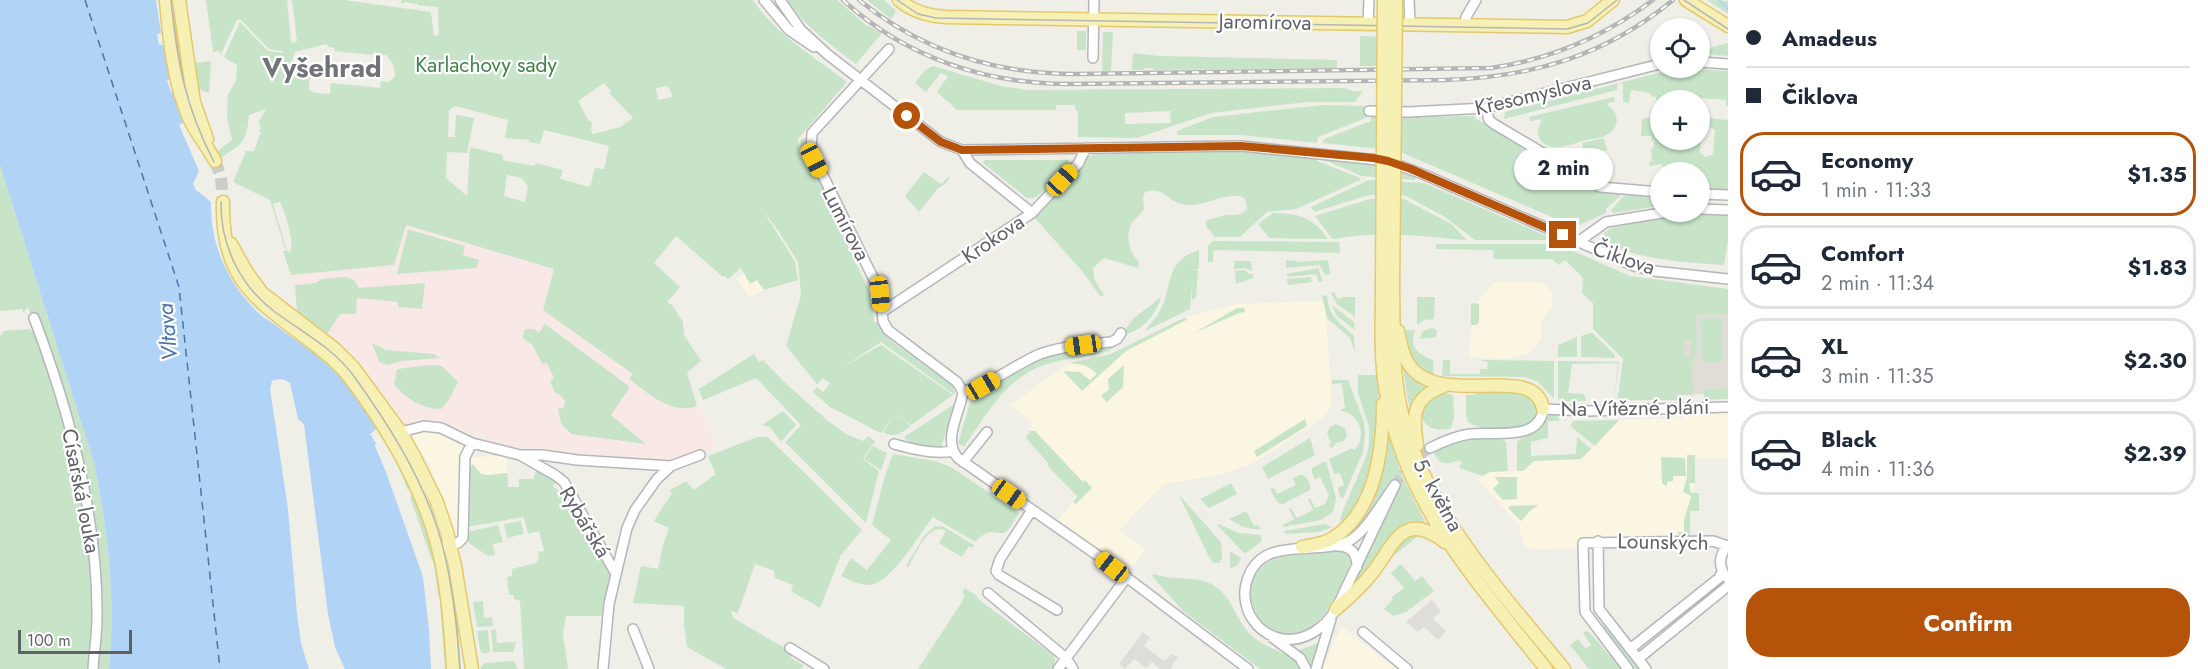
<!DOCTYPE html>
<html lang="en">
<head>
<meta charset="utf-8">
<style>
  :root { --surface:#fff; --page:#f6f6f7; --text:#1f2937; --muted:#747a83; --line:#e0e1e3; --accent:#b45309 }
  body { margin:0; font-family:Jost,sans-serif; background:var(--page); color:var(--text); height:100vh; display:flex; flex-direction:column; font-size:22px; white-space:nowrap }
  * { box-sizing:border-box; margin:0 }
  p { font-size:20px; color:var(--muted) }
  .icon { flex:none; width:33px; height:33px; fill:none; stroke:currentColor; stroke-width:2; stroke-linecap:round; stroke-linejoin:round }
  .map { position:relative; flex:1; overflow:hidden }
  .drawer { display:flex; flex-direction:column; background:var(--surface); width:480px }
  .drawer>* { flex:none }
  .banner { display:grid; align-content:center; height:132px; padding:0 18px; background:var(--surface) }
  .fabs { position:absolute; left:1650px; top:18px; display:grid; gap:12px }
  .fabs a { display:grid; place-items:center; width:60px; height:60px; border-radius:50%; background:var(--surface); box-shadow:0 2px 4px #0004; font-size:30px }
  .scale { position:absolute; left:18px; bottom:15px; width:114px; box-sizing:border-box; padding-left:6px; border:3px solid #5f6166; border-top:0; font-size:16px; line-height:21px; white-space:nowrap; color:#5f6166; -webkit-text-stroke:4px #fff; paint-order:stroke }
  .end { position:absolute; width:27px; height:27px; margin:-14px; border:8px solid #b45309; background:#fff; box-shadow:0 0 0 3px #fff }
  .from { border-radius:50% }
  .bubble { position:absolute; height:42px; border-radius:21px; background:var(--surface); box-shadow:0 2px 4px #0004; font-size:20px; font-weight:700; line-height:42px; text-align:center }
  .car { position:absolute; width:18px; height:36px; margin:-18px -9px; border-radius:8px; box-shadow:0 0 4px 2px #0007; background:linear-gradient(#f5c518 24%,#345 0 40%,#f5c518 0 76%,#345 0 86%,#f5c518 0) }
  .banner b { display:flex; align-items:center; gap:21px; height:57px; font-size:22px }
  .banner b+b { border-top:2px solid var(--line) }
  .banner i { width:15px; height:15px; background:var(--text) }
  ul { padding:0; list-style:none }
  li { display:flex; align-items:center; gap:18px; height:84px; margin:0 12px 9px; padding:0 6px; border:3px solid var(--line); border-radius:24px }
  li div { flex:1 }
  li b { display:block; font-size:22px }
  li em { font-style:normal; font-weight:700 }
  li.current { border-color:var(--accent) }
  li>.icon { width:54px; height:54px; stroke-width:1.5 }
  .action { display:flex; gap:12px; margin-top:auto; padding:12px 18px }
  .action a { flex:1; height:69px; border-radius:24px; background:var(--accent); color:#fff; font-size:24px; font-weight:700; line-height:69px; text-align:center }
  main { display:flex; flex:1; min-height:0 }
  .map>svg:first-child { display:block }
</style>
</head>
<body>
<main>
<div class="map">
<svg width="1728" height="669" viewBox="0 0 1728 669">
  <rect width="100%" height="100%" fill="#efeee7"/>
  <path fill="#fbf6e1" d="M785 255 787 283 764 290 749 298 737 278 743 273Z
    M1494 282H1542L1552 292V307L1542 320 1541 340 1528 353 1508 359 1469 358 1471 332 1478 301Z
    M1325 301 1332 404 1324 417 1252 464 1221 475 1164 484 1119 530 1144 548V551L1130 570 1058 521 1073 502 1076 495 1031 436 1032 422 1010 405 1069 363 1085 365 1097 373 1123 349 1184 318 1236 304Z
    M1728 411V458H1695V483L1684 521V547L1531 549 1523 543 1519 525 1478 479 1490 472 1523 471 1534 461 1581 459 1619 420 1684 418 1690 412Z
    M425 428 445 432 475 447 472 457 507 456V473L489 475 480 474 475 468 461 535 459 561 455 540 430 465 415 443 411 431Z
    M1341 626 1396 669H1322Z"/>
  <path fill="#deddd9" d="M1432 600 1441 611 1433 619 1446 631 1438 640 1424 627 1418 632 1406 622Z
    M1143 632 1150 638 1144 646 1164 661 1172 654 1178 657 1170 669H1160L1152 662 1146 668 1134 659 1125 669 1119 664Z"/>
  <path fill="#dfddd6" d="M1629 314H1728V388L1704 389V394L1618 397Z"/>
  <path fill="#f9e9e6" d="M406 225 554 269 633 374 630 379 685 410 700 404 717 447 691 456 656 462 579 458 491 442 485 439V436L446 426 432 420 420 418V424L408 425 403 423 294 313 291 275 394 265Z"/>
  <path fill="#c7e4c9" fill-rule="evenodd" d="M206 0H287L291 42 294 43 297 41 292 0H344L431 12 434 36 439 35 438 7 418 5 416 3 414 4 406 2 401 3V0H753C775 34 815 57 847 82L798 139 800 155 802 158 800 141 804 138 808 157 830 199 828 203 870 293 874 322 878 323 890 340 953 386 955 395 881 342 843 367 881 345 953 395 911 425 895 413 911 426C901 433 895 439 883 432L893 417 881 433 830 407 813 392 817 387 823 392 830 383 823 378 817 384 786 346 801 295 798 262 777 229 761 207 795 262 798 280 764 290 757 280 750 284 741 268 728 279 725 276 723 277 676 236 654 263 680 287 667 302 672 305 683 322 684 335 701 361 687 373 697 406C671 415 649 394 629 379L633 374 543 310 554 269 406 225 394 265 291 275 283 251H286L284 245 270 200 233 182 246 151H254L261 132 257 130H261L259 122 266 109 249 115C246 144 243 143 219 159L218 151 232 140 227 117 228 95 236 80 237 65 224 57 240 22 268 51 282 53V51L269 49 240 19 237 20 220 56V51L213 52ZM327 44 328 47 335 48 334 51 373 55V52L380 53V56L386 55C391 60 396 68 395 77L389 82 381 81 380 88 331 83 330 94 315 93 309 90 310 71 299 70 291 63 295 52ZM604 83 611 91 609 93 633 118 620 127 593 134 591 131 592 122 588 120 578 101ZM667 86 671 91 672 97 658 100 656 88ZM455 106 508 120 505 138 529 140V142L540 144 544 130 609 146 604 169 595 168 590 187 560 179 563 170 536 163 534 166 506 161 503 160V155L470 147 467 196 446 178 447 152 467 153 474 118 456 115 455 137H448L449 110ZM507 175 522 178 528 186 525 202 504 196ZM280 202C285 215 295 239 290 252L287 251 273 204Z
    M787 0H837L866 25 882 33 856 64C831 45 805 27 787 0Z
    M867 0H884L896 11 891 19Z
    M1707 0 1728 1V14Z
    M1077 31H1086V50H1077Z
    M1103 32H1113L1111 71H1102Z
    M1360 36 1389 37 1388 66H1360Z
    M1728 43V56L1703 54 1702 50Z
    M1133 53 1160 56 1337 60V68L1153 70V68H1144V70H1132Z
    M211 61 209 93 198 89 194 63Z
    M933 66 1001 86 1028 90 1344 88 1353 91H1363L1355 102H1308L1211 113 1137 138 1078 137V111H1076L1075 105H1056V110H957L937 92 948 76 941 73 926 92 915 83 925 70ZM1170 111 1171 123 1125 124V113Z
    M1678 68 1728 71V106H1726V100L1702 98 1700 104V100L1656 101V97L1651 96 1650 93 1631 90 1629 103 1623 102V84L1618 83 1617 90 1504 119 1505 112Z
    M1614 97 1615 101 1606 104C1618 110 1621 126 1609 134 1602 138 1593 139 1586 140 1573 144 1546 155 1539 137 1537 130 1539 125 1542 119L1530 121 1529 117Z
    M1323 105 1366 106V118L1318 137 1317 143 1241 135H1177V131L1213 117Z
    M1474 116 1475 118 1591 187 1600 192 1620 194V196L1606 209V213L1575 227 1398 151 1323 143 1324 139 1371 121V117Z
    M1647 118 1660 119V140H1700L1701 133 1700 153 1706 157 1713 154 1715 130 1708 126 1709 118 1728 120V191L1700 189V172L1697 171 1664 169 1661 164 1649 166 1650 161H1652L1651 149H1653L1654 141H1651L1652 136H1641L1642 119Z
    M1604 138 1607 150 1585 155 1582 143Z
    M1201 151H1241L1317 158V161L1360 178V180L1296 209 1267 212 1240 237H1215L1206 226V221C1212 219 1217 217 1222 216 1232 213 1239 218 1247 209L1246 201 1243 197C1224 191 1205 207 1187 205 1165 203 1168 186 1145 192L1143 197 1144 209C1141 215 1134 218 1131 225 1125 235 1130 254 1139 262L1138 268 1104 258 1093 268 1094 279 1104 295 1101 297 1082 271 1034 217 1088 157 1097 153Z
    M1322 159 1379 164 1416 177 1414 180 1362 176Z
    M984 160H1068L1070 164 1039 195 1034 198H1027L983 163Z
    M0 165 94 463C108 531 116 600 109 669H0V336L4 331 29 329 37 333 28 307 23 313V309L0 311Z
    M924 172 941 184 948 177 950 178 944 185 938 188 919 212 905 196Z
    M1369 180 1424 183 1547 236 1549 240H1475L1445 217 1404 195H1369L1314 212 1311 207Z
    M1626 194 1660 195V206L1613 213 1611 210Z
    M1370 199H1404L1451 224 1467 240C1446 239 1428 236 1406 235 1381 233 1354 236 1332 239L1315 216Z
    M1273 213C1295 213 1315 217 1328 239L1269 238 1258 224Z
    M1728 215V241L1724 265C1699 263 1613 260 1604 234 1615 218 1706 214 1728 215Z
    M408 229 465 246 463 255 479 260 476 268 397 274Z
    M1213 241 1339 242 1340 253 1216 250 1213 252V262H1208V246Z
    M1436 244H1557L1630 276 1728 289V314L1696 315 1697 350 1692 364 1693 395H1682V400H1618L1623 359 1593 329V303L1582 293 1583 278 1566 261H1563L1559 265 1552 259H1494L1493 250 1436 249ZM1684 340H1691L1692 357H1684Z
    M1199 250V269H1194L1198 270 1196 297 1192 300V286L1190 309 1145 331C1150 324 1158 316 1162 307 1173 283 1165 261 1199 250Z
    M1286 260 1297 261V262L1328 260 1330 274 1325 275 1320 265 1286 268Z
    M1234 261H1251L1252 271 1245 268 1234 269Z
    M1318 268 1323 281 1319 282 1316 274 1287 277V274Z
    M1244 270 1249 274H1253V278L1236 284 1235 271Z
    M347 277 355 281 359 288 425 283 422 309 398 307V302L357 298 356 314H340L326 336 297 313 295 285 316 283 322 279Z
    M1311 277 1312 282 1288 285 1287 279Z
    M1334 292 1337 298 1341 299 1342 297H1355V317L1337 304 1331 293Z
    M1327 295C1329 318 1338 321 1354 336L1355 352 1350 338 1327 318 1322 296Z
    M1161 297C1156 315 1144 328 1127 334L1125 330 1133 319Z
    M1417 297H1435L1434 319 1424 320 1417 325Z
    M1471 303 1479 304V322L1476 325H1471Z
    M1332 305 1354 322 1355 330 1336 315Z
    M1237 308H1244L1245 312 1239 313 1194 333Z
    M1184 318 1188 319 1126 351 1082 391 1063 371 1080 372 1090 380 1097 374C1089 365 1081 364 1069 363L1111 354Z
    M1721 318 1723 361 1703 362 1700 319Z
    M545 324 630 387 611 415 646 444 571 434 561 424 558 409 564 407 565 401 560 395 555 393 550 381 554 378 547 363 542 364 533 346 523 338 525 329H534L539 333Z
    M1432 328 1437 330 1436 337 1420 339 1423 331Z
    M1402 330H1415C1408 348 1419 355 1433 360L1434 379 1410 360Z
    M1590 333H1592L1615 355V358L1581 357V336Z
    M1577 337V357H1558V345Z
    M372 343 386 350 434 354 440 358 401 361 387 365 379 362Z
    M1115 344 1116 346 1108 351C1087 358 1065 358 1044 365 1006 378 985 416 964 447L958 443 970 402 978 397V393L1042 359 1064 352Z
    M754 354 759 362 763 360 784 382 828 421 846 434 863 441 868 436 875 441 863 459 879 471 866 523 785 442 801 425 756 378 703 400 697 385 699 389Z
    M1443 360H1450V374H1480V369H1487L1488 362 1480 360 1554 361V399L1538 382 1525 377 1444 376 1442 374Z
    M1402 361 1433 384 1410 414Z
    M1558 361 1619 362 1614 401 1618 363 1572 364 1568 393 1584 394 1586 401H1562L1558 399Z
    M429 365 442 366 458 382 449 400 441 409C422 409 407 399 394 385L397 369Z
    M1124 365 1123 387 1107 402 1101 396 1109 389 1108 379Z
    M1358 375H1377C1381 416 1379 496 1340 522L1342 513 1366 457 1369 445V427L1358 393Z
    M1332 380H1348L1364 422 1365 435 1363 452 1343 498 1340 497 1338 488 1344 485 1340 473 1334 474 1329 459 1352 448 1355 450C1367 434 1360 415 1340 410L1345 408 1342 383 1332 384Z
    M1728 388V399L1704 400V389Z
    M1475 390H1517L1532 396C1534 401 1538 408 1537 414 1532 433 1480 432 1468 422L1466 414V395H1475Z
    M1445 393 1453 395 1454 417 1451 428C1440 432 1426 429 1422 418 1424 404 1431 397 1445 393Z
    M956 403 941 447C931 448 909 447 904 437Z
    M783 411 796 425 781 442 771 428 762 425Z
    M1555 413 1560 421H1548V438L1531 442V456L1576 454 1577 437 1591 449 1581 459 1534 461 1523 471H1517V442L1521 438 1538 431 1549 415Z
    M1305 419 1307 426 1257 457 1254 451Z
    M1619 420 1595 446 1570 426 1573 421Z
    M1336 424 1345 428 1347 437 1342 442 1336 443 1332 448 1329 447 1331 442 1327 433 1330 427Z
    M1030 431H1035L1083 482 1085 480 1092 488 1076 504 1073 502 1077 497 1076 495 1048 466V463L1026 438Z
    M1388 434 1401 473 1426 524H1410L1393 532 1370 565 1353 585 1398 490 1392 479C1383 493 1364 528 1350 531L1381 474Z
    M757 437H768L862 530 841 555 820 608 791 591 793 585 775 578 774 571 755 564 738 613 731 611 733 618 792 652 791 658 803 665 802 669H726L687 647 684 624V606L633 603 641 566 658 569 663 545 669 528 654 521 672 493 669 491 686 481 694 490 716 474 708 456Z
    M1482 437H1499L1506 442 1508 471 1490 472 1482 476 1460 468 1459 466 1462 463 1459 460C1448 465 1438 465 1434 452L1447 445Z
    M1310 438 1315 455 1268 479 1262 467Z
    M873 446 887 453 881 470 864 459Z
    M893 454 935 461 951 467 1019 513C1015 518 1012 527 1007 531 998 538 993 523 975 542L933 517C920 533 890 586 868 585 859 585 849 580 841 576L851 558 867 570 891 540 872 525 886 472Z
    M1687 455H1695V483H1689L1691 493H1699V511H1690V539L1681 538 1677 532H1684V521L1691 496 1683 492 1687 477Z
    M396 457C415 495 430 535 438 576 444 607 446 638 449 669H445L440 602H441L440 594H438L434 561H432L410 497 412 496 409 489H407Z
    M1661 457 1685 458 1686 476H1673V481L1667 482V487L1662 483Z
    M1326 461 1336 498 1333 512 1321 520 1283 527V525L1294 519 1289 509 1291 508 1297 518 1313 510 1308 499 1310 498 1315 508 1325 504 1329 495 1320 477 1315 479 1312 473V468Z
    M473 464 481 474 489 475 507 473 508 487H519V479H533L538 466 557 480 553 487 570 497 612 572 605 616H566L563 634 568 669H524L520 601 514 599V595H509L507 577 512 576V569L536 563 539 558 538 552 544 551 539 531 528 534 524 517 467 527V471Z
    M1301 474C1307 476 1311 484 1310 490L1283 504 1278 503 1270 489 1274 488 1277 494 1296 485 1293 478Z
    M1495 477H1517V499L1503 500 1493 489 1499 483Z
    M1231 483 1237 494 1209 508 1200 499Z
    M1179 495 1221 542 1222 558 1219 563H1213L1209 557Z
    M1539 505 1531 510 1521 521 1508 508 1510 506Z
    M1246 511 1254 526 1259 525 1260 530 1243 527 1229 519Z
    M521 521 524 534 507 538 504 524Z
    M1218 524 1239 533 1261 535 1262 541 1246 553 1243 552 1217 525Z
    M1324 524 1333 527 1319 532 1285 534 1284 531Z
    M498 525 503 542 493 544 495 555 488 556 469 543 468 532Z
    M935 526 944 527 974 545 972 548 969 546 962 557 939 543 946 531C928 521 916 555 908 567L906 566 924 536Z
    M1412 534 1422 536 1417 537 1388 560 1392 549Z
    M1338 549 1348 552 1351 562C1342 582 1332 611 1314 625 1270 659 1223 588 1270 561 1289 550 1316 551 1338 549Z
    M1230 551 1241 558 1237 566 1230 568Z
    M1401 564 1415 581 1422 576 1434 591 1406 612 1393 616 1384 609 1393 599 1392 597 1404 588 1391 573Z
    M1154 574C1173 581 1196 575 1213 585 1232 596 1235 618 1249 633 1265 650 1289 650 1302 669H1260L1183 611 1152 576Z
    M964 588 977 596V598L1053 655 1055 659 1053 669H918L960 605 965 595 962 593Z
    M483 601 484 618 492 617 493 626 477 627 473 602Z
    M1603 626H1606L1640 669H1635L1603 629Z
    M496 629 497 643 516 642 513 652H493L491 630Z
    M488 630 490 652 483 654 480 650 477 631Z
    M1586 631 1590 633 1609 655 1613 652 1624 669H1589L1570 645 1578 639 1586 649 1591 645 1583 633Z
    M1319 643 1313 669H1310L1297 651Z
    M514 661 518 669H481V666L485 663Z"/>
  <path fill="#b0d3f6" d="M0 0H156L161 33 157 34 159 45H163L170 79 167 80 171 92H173L183 123 179 125 199 171 193 184 196 190 211 202C210 247 230 288 263 317 266 319 270 321 274 324 292 338 312 350 329 366 348 383 362 406 377 428L370 434 376 443 375 446 386 472 423 577 429 630 431 669H345L335 647 328 614 304 424 298 419 290 383C285 379 278 378 272 381L270 389 288 509 297 614 301 643 309 669H109C116 600 108 531 94 463L0 165Z"/>
  <g fill="none" stroke-linecap="round" stroke-linejoin="round">
    <path stroke="#b0d3f6" stroke-width="2" d="M1719 0 1728 9"/>
    <path stroke="#4e73a7" stroke-width="1.5" stroke-dasharray="8 6" stroke-linecap="butt" d="M85 0 179 287 220 669"/>
    <path stroke="#cbcbc7" stroke-width="9" stroke-dasharray="9 4.5" stroke-linecap="butt" d="M1395 485 1409 466 1430 448"/>
    <path stroke="#cbcbc7" stroke-width="12" stroke-dasharray="12 6" stroke-linecap="butt" d="M215 161 221 177 223 202"/>
    <defs>
      <path id="minor" d="M764 0 789 30 814 47
        M780 0 801 30 827 54 941 142 962 150 1241 146 1388 161 1425 175 1634 266 1654 271 1728 279
        M1409 0 1410 25
        M1368 24 1369 0
        M1465 26 1466 17 1476 0
        M889 49 812 133 811 151 881 294 883 321 888 330 957 382 963 392
        M1093 58 1094 0
        M1700 62 1728 64
        M1486 108 1489 120 1494 124 1600 187 1660 192
        M1369 111 1408 112 1486 108 1660 64
        M962 150 970 163 1032 213
        M1700 194 1728 195
        M1700 209 1728 210
        M1578 242 1606 222 1668 212
        M882 312 1032 213 1078 164 1086 148
        M34 318C70 413 98 516 97 618 97 635 94 652 93 669
        M963 392C960 413 942 440 958 458L1097 555 1248 669
        M963 392C992 384 1014 365 1040 354 1063 346 1087 344 1111 342L1117 339 1121 333
        M397 433 424 426 441 428 472 443 520 455H542L577 460 671 466 700 455
        M894 444C911 449 935 455 953 451
        M1430 448C1442 442 1455 436 1470 434 1493 431 1540 442 1543 409L1588 411 1728 407
        M520 455 555 475 564 482 616 574
        M963 462 987 432
        M1395 485 1336 609C1325 628 1305 642 1283 639 1271 637 1260 630 1253 620 1246 610 1243 596 1246 584 1259 532 1315 558 1349 541 1366 532 1383 501 1395 485Z
        M1032 510 1000 559 996 571 999 575 1057 610
        M1598 541 1599 609 1646 669
        M1728 545C1718 556 1718 568 1728 579
        M445 546 458 543 463 538 465 457 472 443
        M1337 546C1351 546 1357 553 1357 567
        M988 593 1066 658 1073 669
        M633 629 649 669
        M1363 632 1407 669
        M1273 638 1300 658 1306 669
        M790 648 824 669
        M1630 649 1719 578 1722 572
        M1638 659 1728 586
        M603 669 609 604 627 528 635 510 657 479 671 466
        M1058 669 1127 577
        M1316 669 1331 619
        M1628 669 1585 612 1583 543 1713 541 1727 546"/>
      <path id="major" d="M166 0C169 39 174 85 190 120 197 135 208 147 215 161
        M179 0 194 102 207 139
        M899 0C913 12 928 16 946 17L1567 27 1587 21 1613 0
        M1686 0 1728 26
        M223 202C221 279 255 299 310 341 324 352 339 363 350 378 390 431 425 490 440 556 448 593 451 631 453 669
        M231 244 246 271 262 293 335 349 353 367 400 431 414 456 437 502 447 532 455 566 472 669
        M1382 287C1382 320 1380 354 1385 387 1402 502 1477 581 1546 669
        M1393 287C1394 327 1392 366 1400 405 1421 508 1500 590 1564 669
        M1398 331C1400 342 1402 353 1408 363 1437 411 1536 360 1543 409
        M1417 445C1412 415 1413 397 1444 386
        M1302 547C1312 545 1324 544 1333 538 1376 511 1383 450 1383 404
        M1336 609C1349 598 1362 586 1373 572 1394 545 1403 509 1445 542"/>
    </defs>
    <use href="#minor" stroke="#b4b6ba" stroke-width="12"/>
    <use href="#major" stroke="#e3c96d" stroke-width="15"/>
    <use href="#minor" stroke="#fff" stroke-width="9"/>
    <use href="#major" stroke="#f6f0b5" stroke-width="12"/>
    <path stroke="#b5b5b6" stroke-width="1.5" d="M171 0C177 62 185 106 214 162
      M897 0 918 14 936 18 1567 29 1588 23 1617 0
      M1684 0 1728 29
      M221 202C220 245 241 287 275 312 302 332 333 348 353 375 387 422 420 474 438 530 452 574 457 623 460 669"/>
    <defs>
      <path id="rail" d="M843 0C905 57 985 84 1069 84L1445 80C1533 77 1605 56 1673 0
        M859 0C922 51 995 74 1075 74L1491 68C1552 59 1604 37 1653 0
        M1390 236 1391 209"/>
    </defs>
    <use href="#rail" stroke="#b5b5b6" stroke-width="4.5"/>
    <use href="#rail" stroke="#fff" stroke-width="2" stroke-dasharray="7" stroke-linecap="butt"/>
    <defs>
      <path id="major-bridge" d="M1382 287 1384 0
        M1393 287 1396 0"/>
    </defs>
    <use href="#major-bridge" stroke="#e3c96d" stroke-width="15" stroke-linecap="butt"/>
    <use href="#major-bridge" stroke="#f6f0b5" stroke-width="12"/>
  </g>
  <g fill="none" stroke-linecap="round" stroke-linejoin="round">
    <path stroke="#b45309" stroke-width="8" d="M907 116 941 142 962 150 1241 146 1373 158 1388 161 1411 169 1563 235"/>
  </g>
  <g text-anchor="middle" stroke-width="4.5" stroke-linejoin="round" paint-order="stroke">
    <g font-size="21" fill="#5f6166" stroke="#fff">
      <text transform="translate(1265 22) rotate(1)" y="7">Jaromírova</text>
      <text transform="translate(1533 95) rotate(-13)" y="7">Křesomyslova</text>
      <text transform="translate(846 224) rotate(63)" y="7">Lumírova</text>
      <text transform="translate(993 239) rotate(-34)" y="7">Krokova</text>
      <text transform="translate(1624 258) rotate(19)" y="7">Čiklova</text>
      <text transform="translate(1635 408) rotate(-1)" y="7">Na Vítězné pláni</text>
      <text transform="translate(81 491) rotate(79)" y="7">Císařská louka</text>
      <text transform="translate(1438 495) rotate(61)" y="7">5. května</text>
      <text transform="translate(585 522) rotate(59)" y="7">Rybářská</text>
      <text transform="translate(1663 542) rotate(1)" y="7">Lounských</text>
    </g>
    <g font-size="21" fill="#408348" stroke="#fff">
      <text x="486" y="72">Karlachovy sady</text>
    </g>
    <g font-size="22" font-style="italic" fill="#4e73a7" stroke="#fff">
      <text transform="translate(167 332) rotate(-95)" y="8">Vltava</text>
    </g>
    <g font-size="27" font-weight="bold" fill="#707378" stroke="#fff">
      <text x="322" y="77">Vyšehrad</text>
    </g>
  </g>
</svg>
<div class="fabs">
<a><svg class="icon" aria-label="locate" viewBox="0 0 24 24"><circle cx="12" cy="12" r="6"/><path d="M12 2v4M12 18v4M2 12h4M18 12h4"/></svg></a>
<a>+</a>
<a>−</a>
</div>
<div class="scale">100 m</div>
<i class="end from" style="left:907px;top:116px"></i>
<i class="end" style="left:1563px;top:235px"></i>
<div class="bubble" style="left:1514px;top:148px;width:99px">2 min</div>
<i class="car" style="left:814px;top:160px;rotate:153deg"></i>
<i class="car" style="left:1062px;top:180px;rotate:43deg"></i>
<i class="car" style="left:880px;top:294px;rotate:174deg"></i>
<i class="car" style="left:1083px;top:345px;rotate:262deg"></i>
<i class="car" style="left:983px;top:386px;rotate:60deg"></i>
<i class="car" style="left:1009px;top:494px;rotate:125deg"></i>
<i class="car" style="left:1112px;top:567px;rotate:308deg"></i>
</div>
<section class="drawer">
<div class="banner">
<b><i class="from"></i>Amadeus</b>
<b><i></i>Čiklova</b>
</div>
<ul>
<li class="current"><svg class="icon" aria-label="car" viewBox="0 0 24 24"><path d="M5 17H2v-5l4-1 3-4h7l3 4 3 1v5h-3M9 17h6M6 11h13"/><circle cx="7" cy="17" r="2"/><circle cx="17" cy="17" r="2"/></svg><div><b>Economy</b><p>1 min · 11:33</p></div><em>$1.35</em></li>
<li><svg class="icon" aria-label="car" viewBox="0 0 24 24"><path d="M5 17H2v-5l4-1 3-4h7l3 4 3 1v5h-3M9 17h6M6 11h13"/><circle cx="7" cy="17" r="2"/><circle cx="17" cy="17" r="2"/></svg><div><b>Comfort</b><p>2 min · 11:34</p></div><em>$1.83</em></li>
<li><svg class="icon" aria-label="car" viewBox="0 0 24 24"><path d="M5 17H2v-5l4-1 3-4h7l3 4 3 1v5h-3M9 17h6M6 11h13"/><circle cx="7" cy="17" r="2"/><circle cx="17" cy="17" r="2"/></svg><div><b>XL</b><p>3 min · 11:35</p></div><em>$2.30</em></li>
<li><svg class="icon" aria-label="car" viewBox="0 0 24 24"><path d="M5 17H2v-5l4-1 3-4h7l3 4 3 1v5h-3M9 17h6M6 11h13"/><circle cx="7" cy="17" r="2"/><circle cx="17" cy="17" r="2"/></svg><div><b>Black</b><p>4 min · 11:36</p></div><em>$2.39</em></li>
</ul>
<div class="action"><a>Confirm</a></div>
</section>
</main>
</body>
</html>
